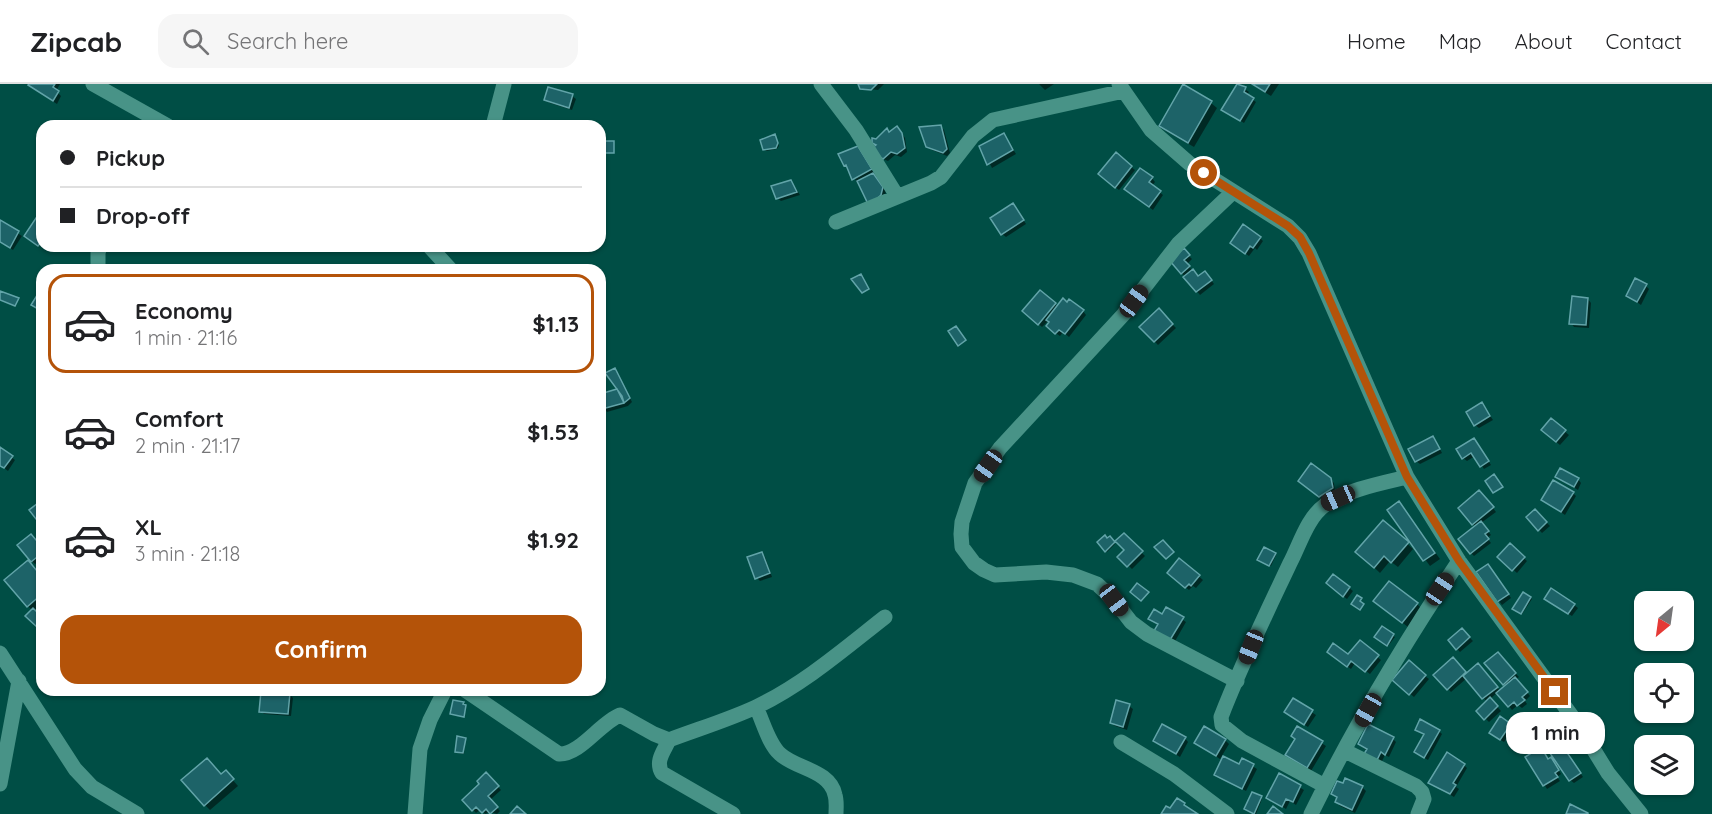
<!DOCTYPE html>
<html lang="en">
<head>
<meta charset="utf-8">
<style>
  :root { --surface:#fff; --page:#f6f6f6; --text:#202124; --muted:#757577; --line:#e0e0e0; --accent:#b45309 }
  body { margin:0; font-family:Quicksand,sans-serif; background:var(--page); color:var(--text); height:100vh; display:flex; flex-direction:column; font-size:22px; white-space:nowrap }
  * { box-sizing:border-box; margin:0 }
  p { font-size:20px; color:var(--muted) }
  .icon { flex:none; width:33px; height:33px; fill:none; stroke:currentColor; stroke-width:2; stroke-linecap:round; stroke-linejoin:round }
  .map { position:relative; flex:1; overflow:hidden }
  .sheet { position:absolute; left:36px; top:180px; width:570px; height:432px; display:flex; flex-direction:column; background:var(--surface); border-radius:18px; box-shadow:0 2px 4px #0004 }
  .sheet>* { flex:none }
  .guide { position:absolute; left:36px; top:36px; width:570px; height:132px; border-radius:18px; box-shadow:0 2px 4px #0004; display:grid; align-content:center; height:132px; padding:0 24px; background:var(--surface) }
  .needle { width:39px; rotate:209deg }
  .controls { position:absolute; left:1634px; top:507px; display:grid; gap:12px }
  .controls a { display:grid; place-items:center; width:60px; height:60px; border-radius:12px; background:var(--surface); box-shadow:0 2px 4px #0004; font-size:30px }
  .end { position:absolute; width:27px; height:27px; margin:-14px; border:8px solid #b45309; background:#fff; box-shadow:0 0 0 3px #fff }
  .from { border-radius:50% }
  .bubble { position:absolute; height:42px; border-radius:18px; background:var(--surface); box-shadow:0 2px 4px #0004; font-size:20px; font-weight:700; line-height:42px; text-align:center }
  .car { position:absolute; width:18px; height:36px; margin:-18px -9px; border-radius:8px; box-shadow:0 0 4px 2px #0007; background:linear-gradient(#222 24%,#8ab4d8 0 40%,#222 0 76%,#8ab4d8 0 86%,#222 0) }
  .guide b { display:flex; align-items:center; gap:21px; height:57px; font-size:22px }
  .guide b+b { border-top:2px solid var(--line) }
  .guide i { width:15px; height:15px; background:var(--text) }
  ul { padding:10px 0 0; list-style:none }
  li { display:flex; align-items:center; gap:18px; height:99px; margin:0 12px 9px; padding:0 12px; border:3px solid transparent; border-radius:18px }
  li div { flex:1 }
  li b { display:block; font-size:22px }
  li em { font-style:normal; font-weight:700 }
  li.selected { border-color:var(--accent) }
  li>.icon { width:54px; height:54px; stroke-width:1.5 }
  .cta { display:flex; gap:12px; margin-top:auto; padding:12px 24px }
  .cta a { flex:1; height:69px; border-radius:18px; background:var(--accent); color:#fff; font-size:24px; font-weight:700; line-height:69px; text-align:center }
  header { display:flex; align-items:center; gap:36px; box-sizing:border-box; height:84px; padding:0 30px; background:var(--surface); border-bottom:2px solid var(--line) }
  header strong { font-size:28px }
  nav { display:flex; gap:33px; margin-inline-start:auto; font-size:21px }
  .search { width:420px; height:54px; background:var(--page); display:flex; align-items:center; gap:15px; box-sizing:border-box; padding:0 21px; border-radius:18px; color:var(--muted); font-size:22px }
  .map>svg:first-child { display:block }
</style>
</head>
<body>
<header>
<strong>Zipcab</strong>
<div class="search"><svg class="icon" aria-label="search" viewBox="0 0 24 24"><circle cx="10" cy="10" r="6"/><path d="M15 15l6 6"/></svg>Search here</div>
<nav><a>Home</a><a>Map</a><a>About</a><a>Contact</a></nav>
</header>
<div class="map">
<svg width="1712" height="730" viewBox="0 0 1712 730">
  <rect width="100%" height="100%" fill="#004e45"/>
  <path fill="#0007" d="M31 0H60L56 7 61 12 57 20 34 5Z
    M859 0H884L878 6 861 4Z
    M1039 0H1054L1045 6Z
    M1238 0 1249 8 1247 11 1256 18 1244 39 1223 26Z
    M1251 0H1279L1271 12Z
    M1184 3 1211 19 1217 24 1194 63 1166 47 1161 42Z
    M572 12 576 15 572 26 550 19 546 16Z
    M940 42 944 46 950 69 947 72 932 66 928 62Z
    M900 47 905 54 907 68 901 73 895 71 888 77 881 74 878 64 873 59 890 50Z
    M1004 51 1016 70 992 84 981 62Z
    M775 52 779 62 777 65 766 67 765 65Z
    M857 64 875 89 872 90 886 107 884 115 857 98 846 81Z
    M1116 71 1135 86 1119 106 1103 94Z
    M1152 94 1155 98 1152 102 1163 111 1153 126 1130 109Z
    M791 97 800 111 781 117 777 114Z
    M1016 125 1026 140 1006 153 1002 150Z
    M0 138 22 152 13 166 0 158Z
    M1260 154 1263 157 1257 166 1255 164 1249 172 1235 162Z
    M1184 167 1192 175 1187 180 1198 194 1208 192 1214 200 1200 211 1172 177Z
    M1646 202 1649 205 1641 221 1628 212Z
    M1041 208 1058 223 1083 227 1086 231 1069 253 1063 248 1060 252 1051 246V238L1049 236 1042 243 1024 227Z
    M1588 215 1591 219 1589 244 1574 243 1571 239Z
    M1159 227 1176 244 1158 261 1141 243Z
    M615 286 632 318 628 322 607 328 600 318V311L620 306Z
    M1482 320 1493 336 1479 344 1475 341Z
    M1551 336 1569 351 1560 361 1546 350Z
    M1436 357 1442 369 1420 380 1416 377Z
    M1477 359 1491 381 1484 385 1475 372 1467 377 1463 374Z
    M0 364 15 376 8 387 0 381Z
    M1557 393 1578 395 1581 399 1578 406Z
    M1330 395 1334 399 1335 408 1324 416 1303 400Z
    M1573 409 1576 412 1565 431 1543 416Z
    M1483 411 1496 428 1481 439 1491 451 1487 454 1491 459 1474 472 1471 469 1476 443 1473 440Z
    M1404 425 1440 475 1430 482 1389 426Z
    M1535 427 1550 442 1542 449 1528 434Z
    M1383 438 1413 465 1398 483 1390 477 1380 489 1363 473Z
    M1124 451 1145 472 1132 485 1120 473 1127 466Z
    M1110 454 1115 460 1107 468 1099 458Z
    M1510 461 1527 477 1517 489 1499 473Z
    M42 465V475L35 480 32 477Z
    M761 470 765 473 772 493 760 497 757 494Z
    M1275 470 1276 471 1271 482 1261 477Z
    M1180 476 1203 496 1196 504 1193 502 1189 506 1172 493Z
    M1491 485 1511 514 1502 521 1478 489Z
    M1334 492 1353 507 1347 515 1331 503Z
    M42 494V520L34 527 42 535V540L39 543 28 532 33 527 28 522Z
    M1523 510 1532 515 1522 530 1515 526Z
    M1549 518 1574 521 1578 524 1572 532Z
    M1417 520 1422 525 1408 543 1381 522Z
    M1167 525 1186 538 1174 559 1159 541 1150 534 1162 532Z
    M1382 544 1395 553 1388 562 1377 555Z
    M1462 546 1473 557 1460 568 1450 557Z
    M1360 558 1381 576 1370 590 1355 579 1351 585 1332 571 1349 572Z
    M1497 570 1519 593 1516 595 1530 612 1525 617 1527 620 1522 624 1518 621 1512 626 1498 608 1490 615 1501 627 1489 638 1478 627 1487 618 1467 594 1451 608 1435 591 1453 575 1467 591 1482 585 1500 607 1506 602 1486 579Z
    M1425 592 1429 595 1414 613 1398 600Z
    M289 610 293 614 291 632 264 630 261 627Z
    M1293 616 1316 631 1308 643 1289 631Z
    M1129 622 1133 625 1127 646 1115 642 1111 639Z
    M1510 641 1513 644 1504 658 1494 652Z
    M1298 644 1326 662 1311 687 1287 671 1296 655Z
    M1416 645 1439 647 1442 650 1428 676 1419 671 1425 651Z
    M1556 653 1583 693 1574 699 1570 696Z
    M1185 654 1188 658 1180 673 1154 657Z
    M1393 655 1396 658 1389 673 1385 671 1381 679 1359 660Z
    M465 656 464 670 458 669 456 667Z
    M1225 656 1229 660 1220 675 1196 659Z
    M1541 665 1549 676 1554 679 1561 690 1557 693 1560 697 1547 705 1527 673Z
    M1243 676 1257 685 1246 707 1216 691 1240 682Z
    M1464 681 1467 684 1456 703 1459 705 1454 713 1430 699Z
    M486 690 501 706 490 716 500 727 497 730 490 728 485 730 481 725 476 729 464 716 482 700Z
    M1280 691 1304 706 1296 721 1290 717 1286 725 1268 714Z
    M221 692 231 694 238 702 210 726 205 721Z
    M1344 701 1362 703 1366 707 1355 729 1340 722 1337 718 1338 714 1332 710Z
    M1261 713 1262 715 1256 730 1247 726Z"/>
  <path fill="#1d6368" stroke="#62a4a9" stroke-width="1.5" d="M29 0H55L53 3 59 7 53 17 28 1Z
    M858 0H877L871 6 860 5Z
    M1183 0 1212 17 1188 59 1159 42Z
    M1237 0 1246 3 1244 8 1254 14 1240 37 1221 26Z
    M1252 0H1270L1265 8Z
    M548 3 573 10 569 24 544 16Z
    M941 41 947 65 943 69 926 63 919 43Z
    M897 42 902 49 905 64 897 70 891 68 883 75 876 71 872 64 876 61 872 59V54L876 55 887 44 889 48Z
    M1004 49 1013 66 987 81 979 62Z
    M775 50 778 59 776 64 763 66 760 56Z
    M603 57H614V69H603Z
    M858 62 872 85 852 96 846 81 844 82 838 70Z
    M1116 68 1132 82 1115 104 1098 90Z
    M1140 84 1153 93 1149 98 1161 107 1149 123 1124 105Z
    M873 89 883 103 881 111 869 122 857 97Z
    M791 96 797 108 776 115 771 102Z
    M1013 119 1024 136 1001 151 990 134Z
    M36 134 42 138V157L38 162 24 152Z
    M0 136 19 147 10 164 0 158Z
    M1243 140 1261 153 1253 164 1250 162 1245 170 1230 159Z
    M1184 164 1190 171 1184 176 1190 182 1181 190 1170 177Z
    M1193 185 1198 192 1205 187 1212 196 1196 208 1183 193Z
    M861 190 869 205 862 209 851 195Z
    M1635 194 1647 200 1637 218 1626 212Z
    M41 205 42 223 40 226 31 221Z
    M1040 206 1056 219 1038 241 1022 227Z
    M0 207 19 214 15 222 0 216Z
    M1572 212 1588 214 1586 241 1569 240Z
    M1063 214 1067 218 1069 215 1084 226 1065 250 1059 246 1055 250 1046 242 1049 238 1046 236Z
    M1159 224 1173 240 1154 258 1139 243Z
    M956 242 966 256 958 262 948 247Z
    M615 284 630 314 624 319 622 312 605 289Z
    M617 305 624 319 602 325 600 310Z
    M1482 318 1490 332 1474 342 1466 328Z
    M1551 334 1566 346 1556 358 1541 346Z
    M1433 352 1440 365 1415 378 1408 365Z
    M1474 354 1489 377 1480 383 1471 369 1462 375 1456 365Z
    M0 363 13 372 4 384 0 382Z
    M1311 379 1331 394 1333 404 1319 413 1298 397Z
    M1560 384 1579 394 1574 403 1555 393Z
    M1494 390 1503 403 1493 409 1485 397Z
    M1553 396 1574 408 1561 428 1541 416Z
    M1479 406 1494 423 1472 441 1458 424Z
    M42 416V430L36 435 29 426Z
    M1399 417 1435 469 1423 477 1387 426Z
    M1535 425 1547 438 1538 447 1526 433Z
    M1383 436 1409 458 1391 479 1384 472 1374 484 1355 468Z
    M1481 437 1489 447 1485 450 1489 455 1470 470 1458 455Z
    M1124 449 1143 467 1127 483 1117 473 1124 466 1115 457Z
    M31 450 42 463V469L31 478 17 461Z
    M1105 451 1107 454 1110 452 1115 458 1105 468 1097 458Z
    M1163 456 1174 468 1166 475 1154 463Z
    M1510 459 1525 473 1512 487 1497 473Z
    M1264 463 1276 469 1269 482 1257 476Z
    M762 468 770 489 755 495 747 473Z
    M1179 474 1200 491 1191 502 1189 500 1185 504 1167 489Z
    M28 476 42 493V510L27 523 4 496Z
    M1488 480 1509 510 1497 518 1476 488Z
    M1333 490 1350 503 1343 513 1326 499Z
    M1389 497 1418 519 1402 539 1373 517Z
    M1137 499 1149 508 1141 517 1130 508Z
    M1551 504 1575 520 1568 530 1544 515Z
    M1523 508 1531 513 1521 530 1512 525Z
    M1357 511 1362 514 1360 517 1364 520 1360 526 1351 520Z
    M1166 523 1184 533 1170 556 1154 547 1158 540 1148 535 1154 525 1162 530Z
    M33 524 42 533V538L37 543 25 532Z
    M1382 542 1394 550 1387 562 1374 553Z
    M1462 544 1470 553 1456 566 1448 556Z
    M1360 556 1379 571 1365 588 1351 577 1347 583 1327 568 1333 559 1348 570Z
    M1498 568 1516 589 1503 601 1484 579Z
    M1453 573 1466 588 1447 606 1433 591Z
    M1409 576 1426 591 1409 611 1392 596Z
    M1478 579 1498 603 1482 615 1463 592Z
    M1515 593 1528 608 1522 613 1525 616 1517 622 1514 618 1508 623 1496 609Z
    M261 607 290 609 288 630 259 628Z
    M1490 613 1498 622 1484 636 1476 627Z
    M1293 614 1313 626 1304 641 1284 628Z
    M453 616 464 618 463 620 466 621 464 633 450 630Z
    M1116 616 1130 620 1123 643 1110 639Z
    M1500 632 1511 640 1500 656 1489 649Z
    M1420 635 1440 646 1424 674 1414 668 1424 650 1415 646Z
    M1162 640 1186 653 1176 670 1153 657Z
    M1368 640 1394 653 1385 671 1381 668 1377 676 1364 670 1367 665 1358 660Z
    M1204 642 1226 655 1216 672 1194 659Z
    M1297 642 1323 657 1307 684 1285 671 1295 655 1291 652Z
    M1553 648 1581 689 1569 697 1541 656Z
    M457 652 466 654 463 669 455 668Z
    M1541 663 1548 675 1551 673 1559 686 1555 689 1558 693 1543 702 1525 673Z
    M1447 668 1465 680 1453 699 1456 701 1450 710 1428 699Z
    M1223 672 1239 680 1242 674 1254 680 1242 705 1214 691Z
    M207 674 221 690 226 686 234 695 204 722 181 696Z
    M486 688 499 702 488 712 498 723 490 730 486 725 482 729 476 723 472 727 462 716 479 700 477 697Z
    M1279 689 1301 701 1293 718 1286 715 1282 723 1266 714Z
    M1345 694 1363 702 1352 726 1335 718 1337 713 1331 710 1337 697 1343 699Z
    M1252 708 1262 712 1254 730 1244 725Z
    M1177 714 1185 719 1184 721 1198 730H1161L1166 722 1170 724Z
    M1570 720 1588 729V730H1566Z
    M517 722 526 730H510Z
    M1273 722 1283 730H1267Z"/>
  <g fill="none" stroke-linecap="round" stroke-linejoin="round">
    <path stroke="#489387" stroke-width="15" d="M93 0 168 42
      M821 0 856 46 897 112
      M1119 0 1151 46 1190 80 1288 142 1300 154 1309 169 1407 393 1459 477 1579 642 1608 689 1641 730
      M493 42 504 0
      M1233 108 1178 160 1123 231 1000 364 975 399 962 438 961 450 962 463 974 479 984 486 995 491 1046 488 1073 491 1097 500 1114 516 1131 538 1147 550 1237 597
      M836 138 931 99 941 93 973 52 993 36 1124 7
      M429 162 451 186
      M98 186V169L100 162
      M0 569 75 685 92 703 137 730
      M465 606 559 670C580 671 600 639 620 631L654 650 669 656C698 645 728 636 756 623 804 600 844 565 885 533
      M756 623C763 637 768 659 780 670 796 685 830 686 835 711 837 717 836 724 836 730
      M669 656C664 667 655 677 662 689L733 730
      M1121 658 1174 690 1227 730
      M1345 667 1416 702 1422 708 1424 715 1418 730
      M0 700 19 597
      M1325 702 1242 657 1222 641 1221 633C1241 581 1266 530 1290 479 1300 460 1307 434 1325 421 1346 406 1382 399 1407 393
      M415 730 420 665 430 636 445 606
      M1311 730C1354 642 1405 558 1459 477"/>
  </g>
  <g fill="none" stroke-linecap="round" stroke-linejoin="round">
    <path stroke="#b45309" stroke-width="8" d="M1204 89 1288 142 1300 153 1309 169 1407 393 1459 477 1555 608"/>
  </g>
</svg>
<div class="controls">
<a><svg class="needle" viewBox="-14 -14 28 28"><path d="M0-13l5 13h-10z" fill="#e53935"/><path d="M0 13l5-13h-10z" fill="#757577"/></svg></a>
<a><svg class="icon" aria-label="locate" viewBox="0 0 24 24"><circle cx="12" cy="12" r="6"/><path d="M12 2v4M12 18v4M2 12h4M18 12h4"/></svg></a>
<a><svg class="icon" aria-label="layers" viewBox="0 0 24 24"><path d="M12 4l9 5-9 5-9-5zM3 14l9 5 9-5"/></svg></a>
</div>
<i class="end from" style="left:1204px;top:89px"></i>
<i class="end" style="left:1555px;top:608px"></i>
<div class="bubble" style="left:1506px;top:628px;width:99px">1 min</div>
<i class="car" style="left:1134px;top:217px;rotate:36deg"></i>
<i class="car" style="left:988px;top:382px;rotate:215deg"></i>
<i class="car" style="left:1338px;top:414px;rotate:246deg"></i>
<i class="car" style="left:1440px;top:505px;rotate:34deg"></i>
<i class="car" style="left:1114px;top:516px;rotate:143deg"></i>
<i class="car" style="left:1251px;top:563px;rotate:202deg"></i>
<i class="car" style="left:1368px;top:626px;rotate:209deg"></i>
<div class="guide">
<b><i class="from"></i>Pickup</b>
<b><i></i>Drop-off</b>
</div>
<section class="sheet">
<ul>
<li class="selected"><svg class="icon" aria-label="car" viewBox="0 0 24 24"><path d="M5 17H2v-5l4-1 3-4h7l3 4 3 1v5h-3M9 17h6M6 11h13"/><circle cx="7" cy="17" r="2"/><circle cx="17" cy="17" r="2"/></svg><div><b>Economy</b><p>1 min · 21:16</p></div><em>$1.13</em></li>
<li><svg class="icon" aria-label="car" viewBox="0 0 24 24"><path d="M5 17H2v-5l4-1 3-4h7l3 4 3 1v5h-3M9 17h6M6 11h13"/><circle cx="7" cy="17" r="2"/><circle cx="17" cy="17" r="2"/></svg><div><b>Comfort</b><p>2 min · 21:17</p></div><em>$1.53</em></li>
<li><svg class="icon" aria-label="car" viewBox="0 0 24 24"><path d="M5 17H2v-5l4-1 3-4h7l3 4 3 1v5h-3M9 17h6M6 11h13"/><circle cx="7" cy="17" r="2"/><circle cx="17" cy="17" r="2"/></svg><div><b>XL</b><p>3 min · 21:18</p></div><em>$1.92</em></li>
</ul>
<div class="cta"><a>Confirm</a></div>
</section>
</div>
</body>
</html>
